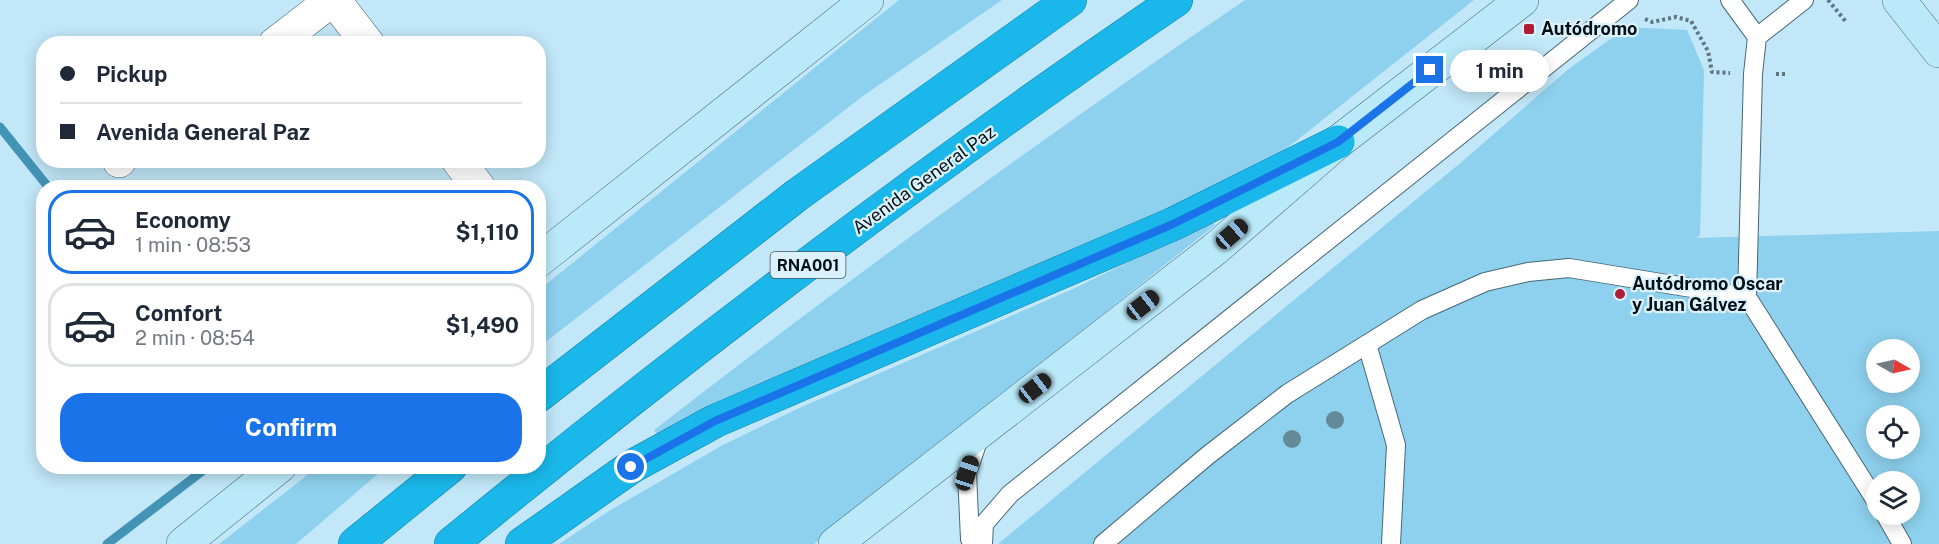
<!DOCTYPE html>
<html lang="en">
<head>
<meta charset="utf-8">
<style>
  :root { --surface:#fff; --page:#f6f6f7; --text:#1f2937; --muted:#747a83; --line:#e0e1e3; --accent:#1a73e8 }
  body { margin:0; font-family:"Public Sans",sans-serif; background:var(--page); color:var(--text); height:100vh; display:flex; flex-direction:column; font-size:22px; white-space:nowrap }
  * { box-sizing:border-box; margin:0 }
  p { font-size:20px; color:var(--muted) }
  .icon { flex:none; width:33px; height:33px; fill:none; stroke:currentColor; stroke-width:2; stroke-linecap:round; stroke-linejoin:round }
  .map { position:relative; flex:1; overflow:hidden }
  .panel { position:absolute; left:36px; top:180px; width:510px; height:294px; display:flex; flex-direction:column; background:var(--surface); border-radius:24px; box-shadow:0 3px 15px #0003 }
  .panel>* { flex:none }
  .banner { position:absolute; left:36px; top:36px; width:510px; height:132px; border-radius:24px; box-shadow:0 3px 15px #0003; display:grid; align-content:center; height:132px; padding:0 24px; background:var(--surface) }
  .needle { width:39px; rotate:99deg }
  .controls { position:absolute; left:1866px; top:339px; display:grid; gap:12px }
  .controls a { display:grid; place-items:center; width:54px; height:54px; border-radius:50%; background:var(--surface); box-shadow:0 3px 15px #0003; font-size:30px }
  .end { position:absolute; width:27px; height:27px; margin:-14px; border:8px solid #1a73e8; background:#fff; box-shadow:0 0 0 3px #fff }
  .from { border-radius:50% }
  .bubble { position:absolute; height:42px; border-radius:21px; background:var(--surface); box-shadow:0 3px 15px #0003; font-size:20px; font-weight:700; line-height:42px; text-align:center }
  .car { position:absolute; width:18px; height:36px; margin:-18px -9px; border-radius:8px; box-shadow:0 0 4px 2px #0007; background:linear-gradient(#222 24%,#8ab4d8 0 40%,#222 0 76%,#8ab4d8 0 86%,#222 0) }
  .banner b { display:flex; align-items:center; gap:21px; height:57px; font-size:22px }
  .banner b+b { border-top:2px solid var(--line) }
  .banner i { width:15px; height:15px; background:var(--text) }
  ul { padding:10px 0 0; list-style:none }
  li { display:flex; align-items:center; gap:18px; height:84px; margin:0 12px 9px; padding:0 12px; border:3px solid var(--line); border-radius:24px }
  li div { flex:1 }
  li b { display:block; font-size:22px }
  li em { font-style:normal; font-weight:700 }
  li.on { border-color:var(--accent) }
  li>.icon { width:54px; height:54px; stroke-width:1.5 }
  .primary-button { display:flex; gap:12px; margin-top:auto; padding:12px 24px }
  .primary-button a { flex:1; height:69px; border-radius:24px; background:var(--accent); color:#fff; font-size:24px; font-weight:700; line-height:69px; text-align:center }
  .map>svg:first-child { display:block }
</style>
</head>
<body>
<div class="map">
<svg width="1939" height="544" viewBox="0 0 1939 544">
  <rect width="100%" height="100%" fill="#c1e7f8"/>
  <path fill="#8ed1ee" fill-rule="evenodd" d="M899 0H1002L863 96 539 347V290Z
    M1245 0H1474L1287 148 1251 171 660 442 654 430C846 281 1044 137 1245 0Z
    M1627 27 1687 30 1704 70 1700 236 1696 238 1939 231V544H998L1464 160 1566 71ZM1876 350H1910V382H1876ZM1876 416H1910V448H1876ZM1876 482H1910V514H1876Z
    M1212 221 1215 225 814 544H559L609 511 721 446 797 409 1073 289Z
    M319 466 386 467 296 544H219Z"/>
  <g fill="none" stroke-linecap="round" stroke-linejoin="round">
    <path stroke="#4294b5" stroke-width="9" d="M0 127 49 188
      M107 544 209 466"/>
    <defs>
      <path id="lane" d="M1730 0 1757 37 1753 74 1747 297 1876 501
        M1757 37 1804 0
        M1367 344 1396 445 1391 544
        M1885 514 1902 544
        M970 539 967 473 980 435
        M983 544 984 524 1010 494 1629 0
        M1103 544 1207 456 1287 394 1422 310 1485 282 1528 272 1569 268 1747 297"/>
      <path id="street" d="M334 0 368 44
        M275 44 332 0
        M458 160 479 188
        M119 161 120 160"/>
      <path id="secondary" d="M1899 0 1939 51
        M538 261 867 0
        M183 544 280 466
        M835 544 1215 249 1338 142 1522 0"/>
      <path id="highway" d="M538 396 797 195 1070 0
        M355 544 451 466
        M451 544C685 353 926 170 1176 0
        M522 544 631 467 715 421 1173 224 1338 142"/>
    </defs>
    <use href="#lane" stroke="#466877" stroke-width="20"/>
    <use href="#street" stroke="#466877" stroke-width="34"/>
    <use href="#secondary" stroke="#466877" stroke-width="34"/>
    <use href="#highway" stroke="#127da0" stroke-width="34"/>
    <path stroke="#5d7581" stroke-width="4" stroke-dasharray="3 3" stroke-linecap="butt" d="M1828 0 1847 23
      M1645 19 1652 22 1676 17 1691 21 1708 51 1712 72 1730 73
      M1776 74H1787"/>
    <use href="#lane" stroke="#fff" stroke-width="18"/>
    <use href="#street" stroke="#fff" stroke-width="33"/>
    <use href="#secondary" stroke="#baeaf9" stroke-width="33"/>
    <use href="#highway" stroke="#1ab8ea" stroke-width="33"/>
  </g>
  <g fill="#648a99">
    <circle cx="1335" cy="420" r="9"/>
    <circle cx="1292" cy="439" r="9"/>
  </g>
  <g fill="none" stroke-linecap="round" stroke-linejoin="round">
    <path stroke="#1a73e8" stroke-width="8" d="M631 467 715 421 1173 224 1256 183 1338 142 1430 70"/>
  </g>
  <g fill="#b01c35" stroke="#dbf2fc" stroke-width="2">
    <rect x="1523" y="23" width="12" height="12" rx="3"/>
    <circle cx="1620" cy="294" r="6"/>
  </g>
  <g text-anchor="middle" stroke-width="4.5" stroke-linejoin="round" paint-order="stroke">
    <rect fill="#dbf2fc" stroke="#44545b" stroke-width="1.5" x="770.5" y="252" width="75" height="26" rx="4.5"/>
    <g font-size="16" font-weight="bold" fill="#041016">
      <text x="808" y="271">RNA001</text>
    </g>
    <g font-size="18" font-weight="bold" fill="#041016" stroke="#dbf2fc" text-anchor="start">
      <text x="1541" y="35">Autódromo</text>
      <text x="1632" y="290">Autódromo Oscar<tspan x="1632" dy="21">y Juan Gálvez</tspan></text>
    </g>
    <g font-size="18" fill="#041016" stroke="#dbf2fc">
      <text transform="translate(924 180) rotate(-36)" y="6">Avenida General Paz</text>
    </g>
  </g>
</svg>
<div class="controls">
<a><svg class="needle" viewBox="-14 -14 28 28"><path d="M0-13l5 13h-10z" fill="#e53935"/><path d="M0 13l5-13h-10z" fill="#747a83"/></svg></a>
<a><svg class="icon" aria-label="locate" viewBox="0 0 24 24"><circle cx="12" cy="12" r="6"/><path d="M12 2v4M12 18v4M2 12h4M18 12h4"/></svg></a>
<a><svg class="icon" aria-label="layers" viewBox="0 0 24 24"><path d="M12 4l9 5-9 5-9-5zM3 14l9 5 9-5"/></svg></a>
</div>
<i class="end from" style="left:631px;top:467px"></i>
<i class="end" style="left:1430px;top:70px"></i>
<div class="bubble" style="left:1450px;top:50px;width:99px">1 min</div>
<i class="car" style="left:1232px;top:234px;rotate:49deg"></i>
<i class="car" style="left:1143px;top:305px;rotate:52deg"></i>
<i class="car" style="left:1035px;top:388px;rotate:52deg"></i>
<i class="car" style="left:967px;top:473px;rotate:18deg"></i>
<div class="banner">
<b><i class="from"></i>Pickup</b>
<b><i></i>Avenida General Paz</b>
</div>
<section class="panel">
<ul>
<li class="on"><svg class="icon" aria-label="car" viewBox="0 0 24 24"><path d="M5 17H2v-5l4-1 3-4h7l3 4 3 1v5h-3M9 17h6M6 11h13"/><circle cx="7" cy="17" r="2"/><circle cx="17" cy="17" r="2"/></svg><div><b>Economy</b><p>1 min · 08:53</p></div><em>$1,110</em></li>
<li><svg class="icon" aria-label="car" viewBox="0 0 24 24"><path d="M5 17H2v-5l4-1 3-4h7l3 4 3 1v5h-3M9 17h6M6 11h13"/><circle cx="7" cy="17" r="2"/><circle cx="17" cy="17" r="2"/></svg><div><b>Comfort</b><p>2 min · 08:54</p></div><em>$1,490</em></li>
</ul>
<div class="primary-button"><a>Confirm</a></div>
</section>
</div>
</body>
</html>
